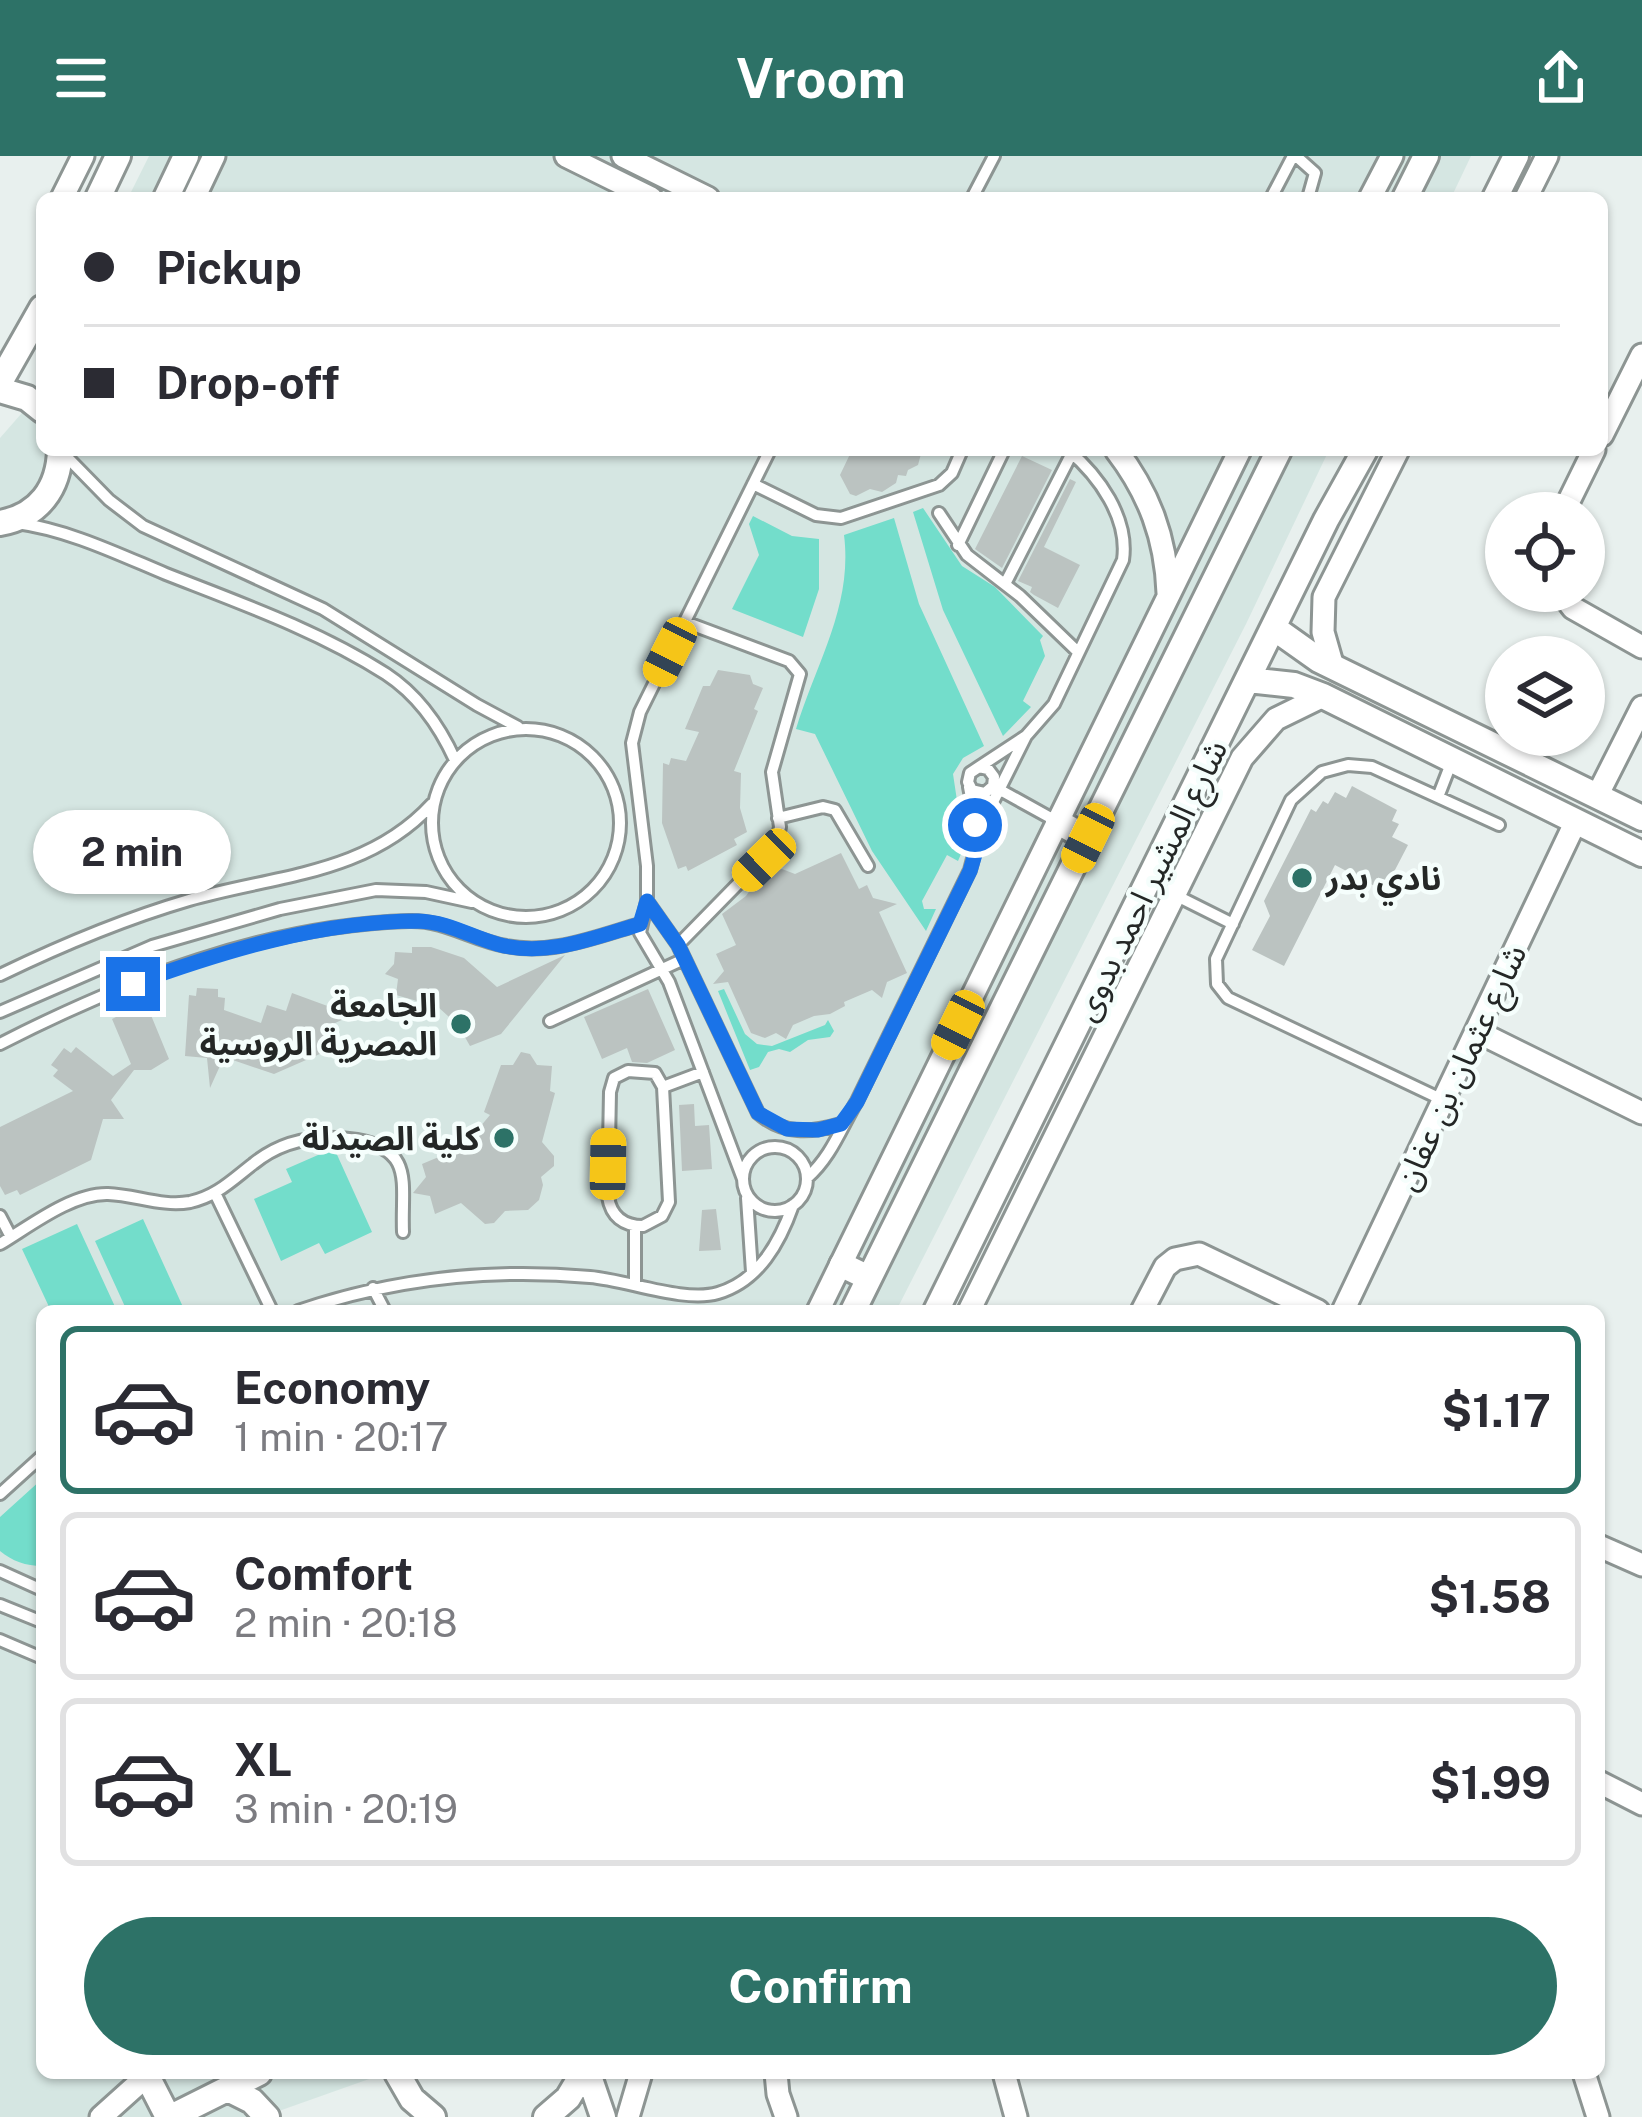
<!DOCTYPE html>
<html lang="en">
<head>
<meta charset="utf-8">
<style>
  :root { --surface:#fff; --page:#f2f2f3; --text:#2b2b33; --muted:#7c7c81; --line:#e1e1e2; --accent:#2d7267 }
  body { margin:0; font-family:"Public Sans","Noto Sans Arabic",sans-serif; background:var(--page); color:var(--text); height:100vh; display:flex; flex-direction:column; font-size:45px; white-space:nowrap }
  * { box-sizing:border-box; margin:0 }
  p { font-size:39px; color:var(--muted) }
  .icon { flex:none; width:66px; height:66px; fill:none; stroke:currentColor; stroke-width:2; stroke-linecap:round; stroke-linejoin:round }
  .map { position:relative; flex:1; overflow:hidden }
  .sheet { position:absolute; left:36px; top:1149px; width:1569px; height:774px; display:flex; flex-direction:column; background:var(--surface); border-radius:18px; box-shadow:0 3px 9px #0004 }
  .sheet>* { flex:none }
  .top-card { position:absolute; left:36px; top:36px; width:1572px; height:264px; border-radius:18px; box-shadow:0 3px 9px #0004; display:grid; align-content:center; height:264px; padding:0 48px; background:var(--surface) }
  .fabs { position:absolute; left:1485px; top:336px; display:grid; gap:24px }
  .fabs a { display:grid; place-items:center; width:120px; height:120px; border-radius:50%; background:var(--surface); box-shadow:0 3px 9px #0004; font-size:60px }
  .end { position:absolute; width:54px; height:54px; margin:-27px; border:15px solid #1a73e8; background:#fff; box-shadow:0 0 0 6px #fff }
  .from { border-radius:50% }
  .bubble { position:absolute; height:84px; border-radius:42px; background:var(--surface); box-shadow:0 3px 9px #0004; font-size:39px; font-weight:700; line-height:84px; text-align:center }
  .car { position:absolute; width:36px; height:72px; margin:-36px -18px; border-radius:15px; box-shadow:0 0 9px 3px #0007; background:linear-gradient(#f5c518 24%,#345 0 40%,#f5c518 0 76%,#345 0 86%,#f5c518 0) }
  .top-card b { display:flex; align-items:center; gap:42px; height:114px; font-size:45px }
  .top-card b+b { border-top:3px solid var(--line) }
  .top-card i { width:30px; height:30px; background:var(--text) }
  ul { padding:21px 0 0; list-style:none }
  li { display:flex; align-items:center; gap:36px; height:168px; margin:0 24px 18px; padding:0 24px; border:6px solid var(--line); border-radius:18px }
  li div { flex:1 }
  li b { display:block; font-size:45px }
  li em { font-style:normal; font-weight:700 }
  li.selected { border-color:var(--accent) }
  li>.icon { width:108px; height:108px; stroke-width:1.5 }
  .cta { display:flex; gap:24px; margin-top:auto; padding:24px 48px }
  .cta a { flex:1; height:138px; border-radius:72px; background:var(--accent); color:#fff; font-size:48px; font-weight:700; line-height:138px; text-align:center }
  header { display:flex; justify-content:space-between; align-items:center; height:156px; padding:0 48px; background:var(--accent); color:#fff; font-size:54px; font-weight:700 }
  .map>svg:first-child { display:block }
  .built { fill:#d5e6e2 }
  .green { fill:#73ddcb }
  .building { fill:#bbc3c1 }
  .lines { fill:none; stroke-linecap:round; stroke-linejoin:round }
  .service-casing { stroke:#8d9593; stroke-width:16 }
  .minor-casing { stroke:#8d9593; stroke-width:27 }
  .tertiary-casing { stroke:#8d9593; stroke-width:30 }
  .service { stroke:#fff; stroke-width:10 }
  .minor { stroke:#fff; stroke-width:21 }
  .tertiary { stroke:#fff; stroke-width:24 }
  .route { stroke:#1a73e8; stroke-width:15 }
  .poi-dot { fill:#2d7267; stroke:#f5fefc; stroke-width:4.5 }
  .labels { text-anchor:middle; stroke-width:9; stroke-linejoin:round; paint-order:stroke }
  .poi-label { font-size:33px; font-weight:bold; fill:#242726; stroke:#f5fefc; text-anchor:end }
  .street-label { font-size:33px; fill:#242726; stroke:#f5fefc }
</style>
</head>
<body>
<header><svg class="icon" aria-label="menu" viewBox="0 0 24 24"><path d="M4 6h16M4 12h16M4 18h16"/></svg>Vroom<svg class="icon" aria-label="share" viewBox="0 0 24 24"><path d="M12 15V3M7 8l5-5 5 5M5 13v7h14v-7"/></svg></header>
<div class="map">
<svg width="1642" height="1961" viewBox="0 0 1642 1961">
  <rect width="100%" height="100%" fill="#e8f0ee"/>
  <!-- built -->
  <path class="built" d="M149,0H1471L1451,42H128Z
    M42,218V294H1329L1246,468L896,1155H42V1917H386L262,1961H0V282L28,250Z"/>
  <!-- green -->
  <path class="green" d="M923,352L962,410L995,431L1043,480L1040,484L1045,500L1023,545L1031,551L1003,580L943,454L913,356Z
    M753,360L792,380L819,383V433L803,481L732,453L759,399L749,368Z
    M894,362L919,448L984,590L963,602L953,618L964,691L958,705L947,699L922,745L924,753H936L926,775L872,695L815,578L796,573C816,507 853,450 844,379Z
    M724,833L745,878L757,888L772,890L825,869L828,864L834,875L830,881L808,884L790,896L779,893L768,896L759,911L750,914L718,835Z
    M334,992L372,1076L325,1098L319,1087L281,1105L254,1043L292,1026L286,1013Z
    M143,1063L183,1151L175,1155H127L95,1085Z
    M77,1068L117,1155H51L22,1093Z
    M42,1323V1410C26,1410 12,1405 0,1395V1361Z"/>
  <!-- building -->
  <path class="building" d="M852,294H863L866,299L877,294H922L918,309L908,314L906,320L898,319L896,327L882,336L870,333L856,340L850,338L840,319Z
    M1022,300L1052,314L1002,412L975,393Z
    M1070,323L1076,326L1044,391L1080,409L1058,452L1034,439L1030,436L1032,431L1018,425Z
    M718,514L750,519L753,528L763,532L754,553L758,555L734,615L741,617L740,652L747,676L734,683L737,689L688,715L686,710L678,713L662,667L663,607L669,609L671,602L686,605L699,576L685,573L703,530H710Z
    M1352,630L1397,654L1392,665L1399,668L1392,681L1408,689L1384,735L1335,709L1284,810L1252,794L1270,760L1264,745L1311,653L1316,656L1323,645L1328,648L1335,636L1346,642Z
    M841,697L859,733L867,729L873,742L897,748L879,756L907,817L887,826L882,842L872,834L844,846L845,850L830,858L814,860L793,869L786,883L776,877L765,882L751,877L728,826L713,828L724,815L716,798L736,789L722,758L746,740L762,717L782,713L795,718Z
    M412,791H431L464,802L497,831L565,799L501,878L470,890L458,869L438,851L396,839L398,823L385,818L394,808L395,796L412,797Z
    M197,832L218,833V841L225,842L224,854L261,867L267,849L286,855L292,837L352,859L331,869L339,885L327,891L329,894L274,918L224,901L210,932L207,902L185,900L189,839L196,840Z
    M648,833L675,894L647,907L632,906L627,892L602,903L584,861Z
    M134,844L137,851L146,847L169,903L151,914H134L111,944L124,963H103L91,1004L20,1039L17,1034L5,1039L0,1030V971L73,935L53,920L58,914L51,909L64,892L71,897L76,891L113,920L131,908L112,863L118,860L115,852Z
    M521,896L530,898L537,909L552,910L550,935L555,937L542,986L554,1000V1010L541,1021L543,1029L539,1044L528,1054L505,1055L494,1067L485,1068L461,1047L435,1058L430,1040L413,1037L426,1021L422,1008L453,995L474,978L490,959L484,956L501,909H513Z
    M694,948L695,970L709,969L712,1013L682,1015L679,949Z
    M716,1053L721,1094L699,1095L702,1054Z"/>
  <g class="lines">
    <defs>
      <path id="service" d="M1296,0L1315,17L1308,42
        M972,42L994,0
        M1271,42L1293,0
        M64,298L109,344L143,370L323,453L477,549L518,571
        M753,328L816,359L841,362L939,329L952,317L962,294
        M939,357L967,399L1020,440L1078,496
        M17,367C69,374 118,398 166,418C240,447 319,475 386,518C418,539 440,571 455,604
        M958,389L1004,294
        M1005,428L1072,297
        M432 667a94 94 0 1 1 188 0a94 94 0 1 1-188 0Z
        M979,611L1026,580L1054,548L1123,404C1129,362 1099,320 1068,294
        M993,630L985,637L972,634L968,626L970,617L979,611L988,613L994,621L993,630L1058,666
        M969,631L978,678
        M1438,641L1452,605
        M778,662L823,651L835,654L868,710
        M1175,739L1233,768
        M647,745L678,789L758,957C783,979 811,977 841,968
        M678,789L776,689L780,671L772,616L800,518L789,505L685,466
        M0,819C60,790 124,763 189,744C275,719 367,719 432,648
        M0,856L152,790L280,753L376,734L426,736L472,746
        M550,865L684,803
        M0,888C125,824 267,769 409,765C446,764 471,784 506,790C552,799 596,781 640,768
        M628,915L655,917L663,931L669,1046L662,1060L643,1070C623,1070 611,1060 608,1041L610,936L614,922Z
        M663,931L703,916
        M1445,945L1228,842L1217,828L1216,803L1291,644L1322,616L1348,609L1372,611L1499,669
        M743 1023a32 32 0 1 1 64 0a32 32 0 1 1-64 0Z
        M807,1022C831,1001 841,972 857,945L970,714L982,668L1026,580
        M743,1023L669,826L640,777L647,745V710L632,587L640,556L770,294
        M215,1037L272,1155
        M747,1042L752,1116
        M0,1060L11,1081
        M635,1070V1127
        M0,1088C30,1070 72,1037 108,1038C136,1039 162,1051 190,1046C217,1040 232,1024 253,1008C283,983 320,978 357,984C415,994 401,1027 403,1076
        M373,1132L385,1155
        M298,1155C392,1123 490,1112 590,1121C627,1124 684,1147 718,1137C759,1125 780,1086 793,1049
        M0,1338L42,1300
        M0,1415L42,1434
        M0,1449L42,1466
        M0,1484L42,1502"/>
      <path id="minor" d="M566,0L651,42
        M623,0L708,42
        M62,42L83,0
        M194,42L214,0
        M1370,42L1392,0
        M1526,42L1547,0
        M1602,279L1642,199
        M1116,294C1149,337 1166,382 1168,437
        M1563,357L1594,294
        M1560,435L1573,452L1642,491
        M1333,511L1323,476L1324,441L1398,294
        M1597,640L1642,551
        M1478,876L1642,957
        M818,1155L1240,294
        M969,1155L1242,602L1276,563L1323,540
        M1142,1155L1165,1111L1175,1103L1199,1098L1318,1155
        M1343,1155L1576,665
        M1599,1390L1642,1409
        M1599,1626L1642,1648
        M776,1917L778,1938L786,1961
        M1004,1917L1016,1961
        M1584,1917L1598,1961
        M101,1961L150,1917
        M628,1961L641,1917"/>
      <path id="tertiary" d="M98,42L118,0
        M166,42L186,0
        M1405,42L1426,0
        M1495,42L1516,0
        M0,226L42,152
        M0,234L27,242L42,254
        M0,367C39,360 59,332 60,294
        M1274,472L1319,504L1642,662
        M1248,524L1294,529L1323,540L1642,698
        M1058,666L1087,682
        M842,1109L869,1122
        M853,1155L1279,294
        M936,1155L1326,364L1365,294
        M397,1917L412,1943L433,1961
        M588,1917L603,1961
        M147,1920L168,1961
        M228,1933L252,1945L267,1961
        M171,1961L259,1917
        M546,1961L568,1942L583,1917"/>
    </defs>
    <!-- service casing -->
    <use href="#service" class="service-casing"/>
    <!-- minor casing -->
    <use href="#minor" class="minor-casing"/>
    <!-- tertiary casing -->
    <use href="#tertiary" class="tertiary-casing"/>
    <!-- service -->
    <use href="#service" class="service"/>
    <!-- minor -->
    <use href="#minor" class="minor"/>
    <!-- tertiary -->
    <use href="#tertiary" class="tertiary"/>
  </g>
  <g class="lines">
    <!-- route -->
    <path class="route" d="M133,828C224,795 321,765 418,765C448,766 469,780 497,788C546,802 593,782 640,768L647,745L678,789L758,957L787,973L818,974L841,968L857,946L970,715L978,688L975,669"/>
  </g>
  <!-- markers -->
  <g class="poi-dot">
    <circle cx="1302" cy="722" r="12"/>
    <circle cx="461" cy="868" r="12"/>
    <circle cx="504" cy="982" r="12"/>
  </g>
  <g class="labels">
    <!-- poi labels -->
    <g class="poi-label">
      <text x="1326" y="734" text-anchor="start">نادي بدر</text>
      <text x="437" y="861">الجامعة<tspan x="437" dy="38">المصرية الروسية</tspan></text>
      <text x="480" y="994">كلية الصيدلة</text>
    </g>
    <!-- street labels -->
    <g class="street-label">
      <text transform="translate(1150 724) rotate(-64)" y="12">شارع المشير احمد بدوى</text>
      <text transform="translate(1460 911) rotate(-65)" y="12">شارع عثمان بن عفان</text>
    </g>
  </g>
</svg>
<div class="fabs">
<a><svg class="icon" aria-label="locate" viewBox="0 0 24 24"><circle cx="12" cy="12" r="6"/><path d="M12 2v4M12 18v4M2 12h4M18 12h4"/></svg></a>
<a><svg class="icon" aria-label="layers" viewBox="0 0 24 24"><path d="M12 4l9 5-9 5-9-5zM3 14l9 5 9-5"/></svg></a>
</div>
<i class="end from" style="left:975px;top:669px"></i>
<i class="end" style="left:133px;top:828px"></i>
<div class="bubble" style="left:33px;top:654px;width:198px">2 min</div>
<i class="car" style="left:670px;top:496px;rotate:207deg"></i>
<i class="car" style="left:1088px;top:682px;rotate:206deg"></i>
<i class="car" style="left:764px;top:704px;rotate:226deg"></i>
<i class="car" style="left:958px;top:869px;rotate:206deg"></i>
<i class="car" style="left:608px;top:1008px;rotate:1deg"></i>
<div class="top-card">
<b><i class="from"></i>Pickup</b>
<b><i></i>Drop-off</b>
</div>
<section class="sheet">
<ul>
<li class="selected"><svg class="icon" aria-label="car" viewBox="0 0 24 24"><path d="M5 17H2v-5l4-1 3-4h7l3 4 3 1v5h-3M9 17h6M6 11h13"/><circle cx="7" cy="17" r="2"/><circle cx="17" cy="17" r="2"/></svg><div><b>Economy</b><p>1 min · 20:17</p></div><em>$1.17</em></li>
<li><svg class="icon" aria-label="car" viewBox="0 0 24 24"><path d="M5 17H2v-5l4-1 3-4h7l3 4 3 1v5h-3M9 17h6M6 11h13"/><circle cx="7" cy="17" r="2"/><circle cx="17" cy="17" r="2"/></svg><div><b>Comfort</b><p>2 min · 20:18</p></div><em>$1.58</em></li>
<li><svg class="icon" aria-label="car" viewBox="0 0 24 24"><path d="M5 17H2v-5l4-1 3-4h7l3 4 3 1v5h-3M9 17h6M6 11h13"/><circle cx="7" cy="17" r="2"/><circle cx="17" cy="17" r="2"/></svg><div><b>XL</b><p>3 min · 20:19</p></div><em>$1.99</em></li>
</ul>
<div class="cta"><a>Confirm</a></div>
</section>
</div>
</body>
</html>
